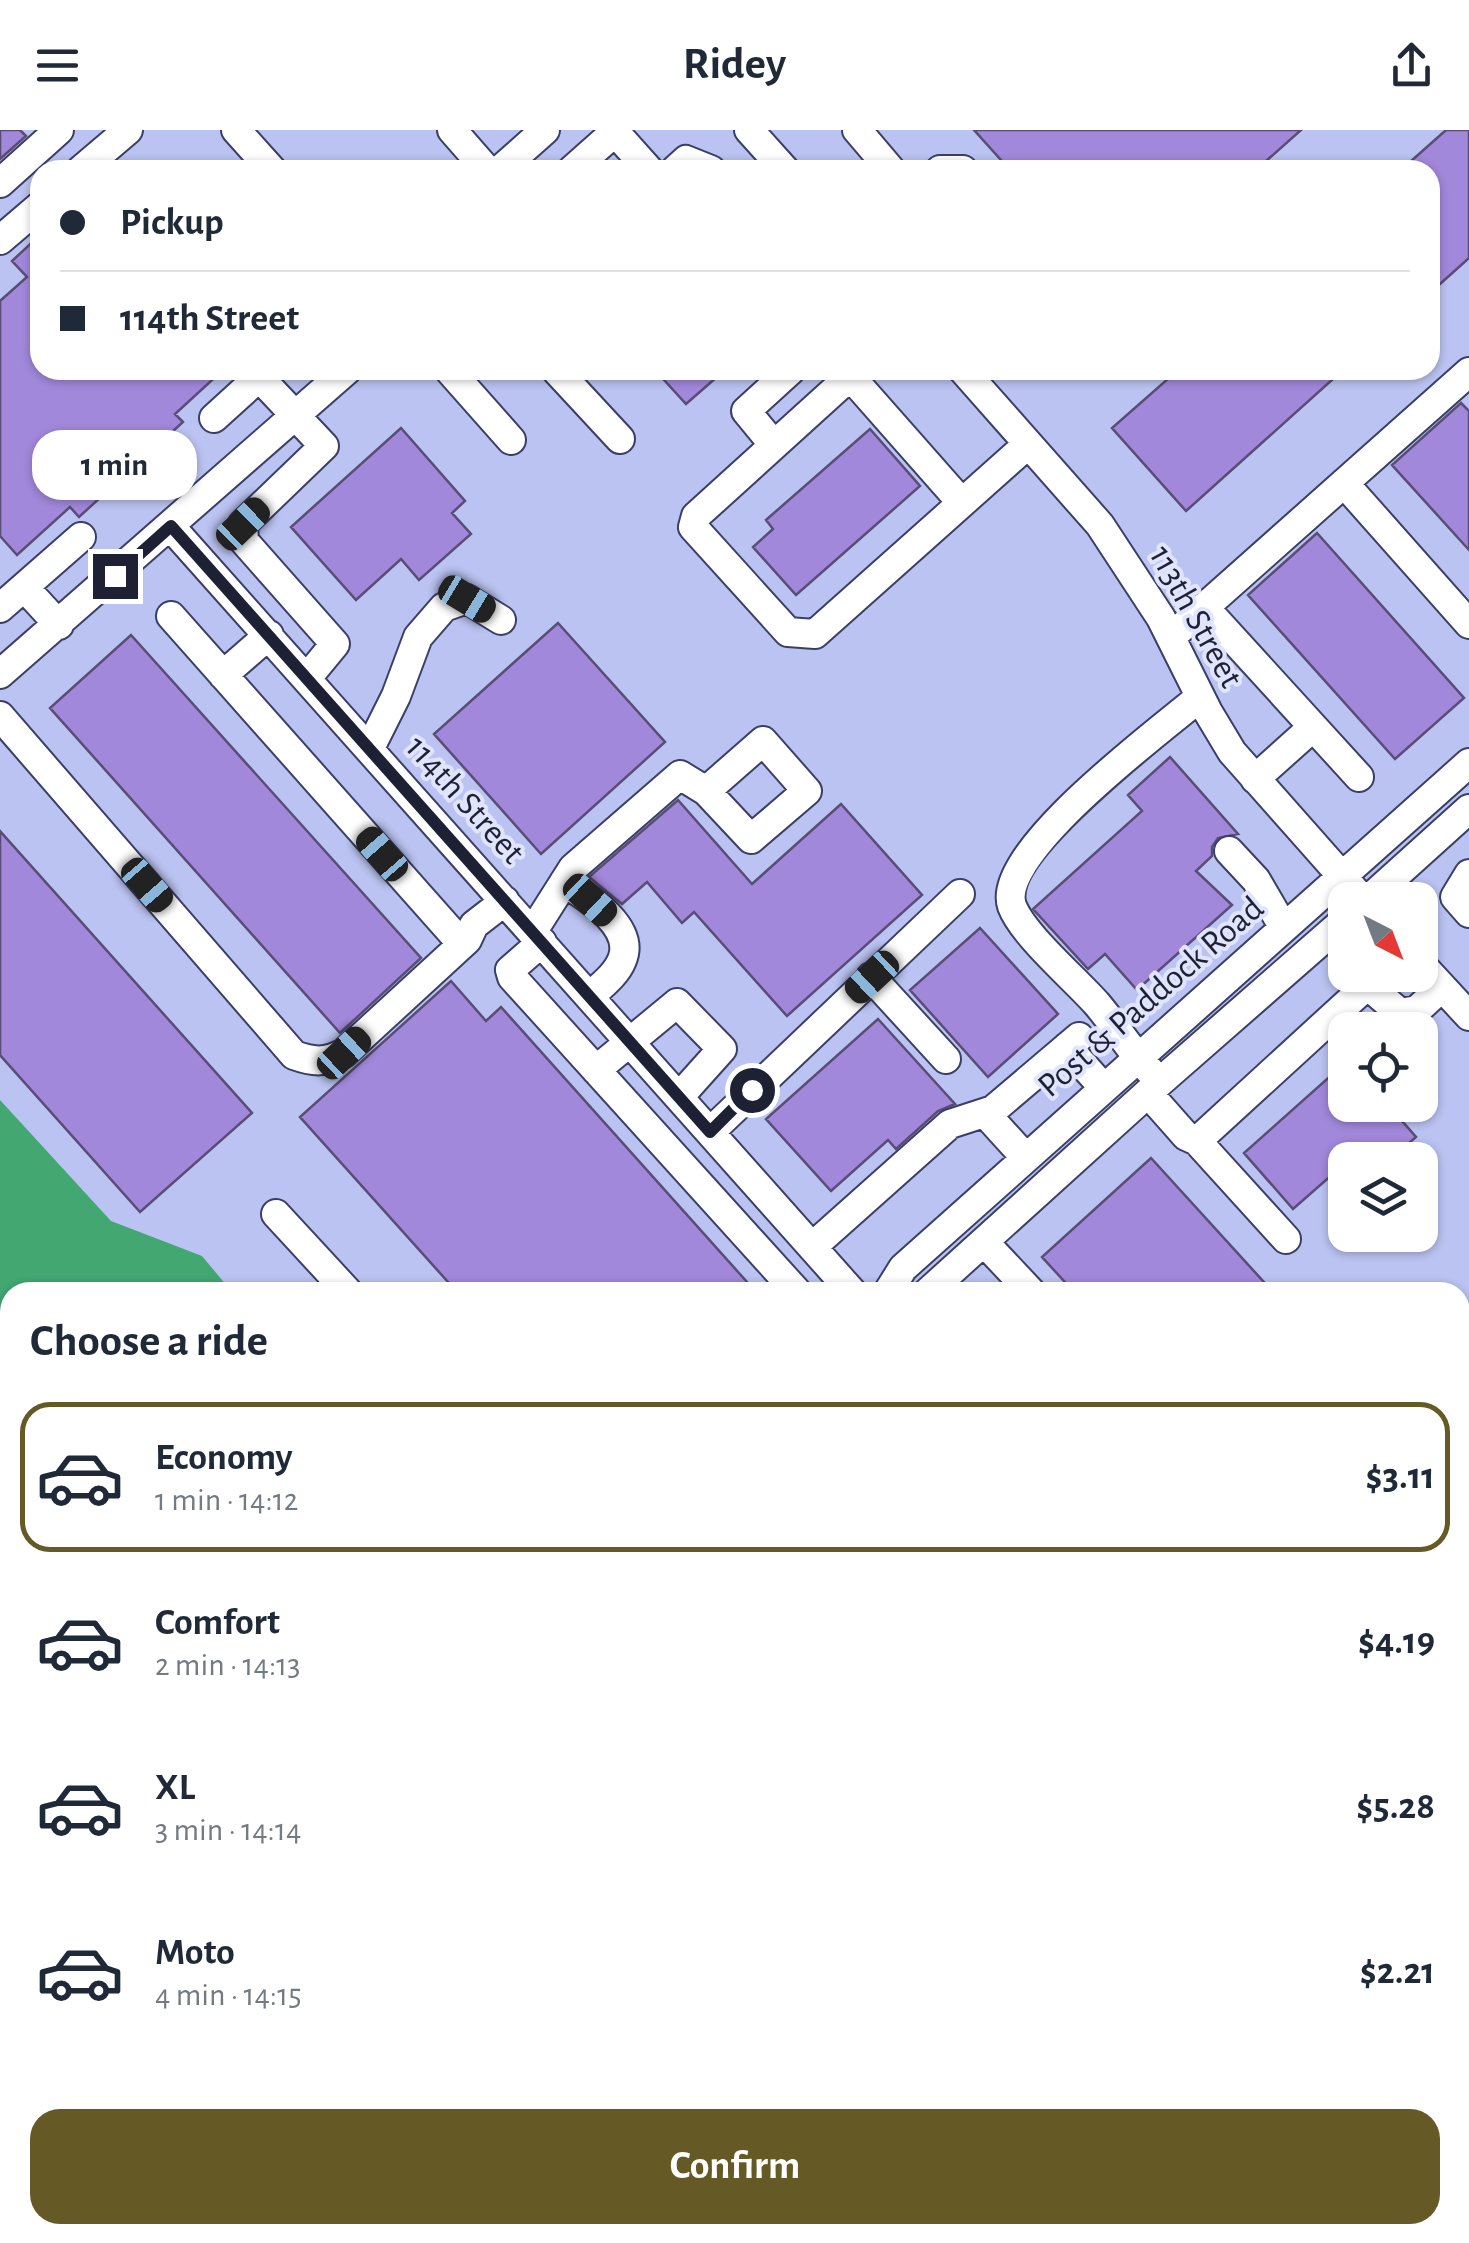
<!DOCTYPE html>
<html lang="en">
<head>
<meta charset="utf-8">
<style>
  :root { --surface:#fff; --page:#f2f2f3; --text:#1f2937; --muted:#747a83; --line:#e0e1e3; --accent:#655926 }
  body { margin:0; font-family:"Alegreya Sans",sans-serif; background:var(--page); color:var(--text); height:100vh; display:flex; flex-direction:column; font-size:38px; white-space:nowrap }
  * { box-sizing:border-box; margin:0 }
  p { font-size:32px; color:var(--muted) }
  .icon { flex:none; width:55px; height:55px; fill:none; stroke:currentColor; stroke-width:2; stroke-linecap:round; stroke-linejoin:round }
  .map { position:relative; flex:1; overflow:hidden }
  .details { position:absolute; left:0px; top:1152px; width:1470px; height:962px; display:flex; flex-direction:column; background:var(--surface); border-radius:30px 30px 0 0; box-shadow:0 2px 8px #0004 }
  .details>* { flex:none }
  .top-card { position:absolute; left:30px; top:30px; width:1410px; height:220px; border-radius:30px; box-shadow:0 2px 8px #0004; display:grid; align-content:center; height:220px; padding:0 30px; background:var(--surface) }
  .needle { width:65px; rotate:138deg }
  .tools { position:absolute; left:1328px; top:752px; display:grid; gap:20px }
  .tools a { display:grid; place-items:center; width:110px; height:110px; border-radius:20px; background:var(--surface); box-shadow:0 2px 8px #0004; font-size:50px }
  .end { position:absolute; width:45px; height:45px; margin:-22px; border:12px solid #1e2133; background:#fff; box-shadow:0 0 0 5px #fff }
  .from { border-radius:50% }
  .bubble { position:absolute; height:70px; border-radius:30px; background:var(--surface); box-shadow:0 2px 8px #0004; font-size:32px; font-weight:600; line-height:70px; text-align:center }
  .car { position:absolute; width:30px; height:60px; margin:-30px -15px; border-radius:12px; box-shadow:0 0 8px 2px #0007; background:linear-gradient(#222 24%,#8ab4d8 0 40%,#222 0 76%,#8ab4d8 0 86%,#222 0) }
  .top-card b { display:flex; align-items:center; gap:35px; height:95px; font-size:38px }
  .top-card b+b { border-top:2px solid var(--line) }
  .top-card i { width:25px; height:25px; background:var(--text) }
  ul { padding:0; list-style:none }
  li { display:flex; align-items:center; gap:30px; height:150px; margin:0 20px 15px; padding:0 10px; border:5px solid transparent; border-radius:30px }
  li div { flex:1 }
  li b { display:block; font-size:38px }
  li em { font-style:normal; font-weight:600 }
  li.current { border-color:var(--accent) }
  li>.icon { width:90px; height:90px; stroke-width:1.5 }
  h2 { padding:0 30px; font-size:45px; line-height:120px }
  .button { display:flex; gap:20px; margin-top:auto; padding:20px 30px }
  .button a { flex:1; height:115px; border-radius:30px; background:var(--accent); color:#fff; font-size:40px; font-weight:600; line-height:115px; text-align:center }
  header { display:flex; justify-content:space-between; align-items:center; height:130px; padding:0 30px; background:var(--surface); font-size:45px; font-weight:600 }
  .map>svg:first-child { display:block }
  .green { fill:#62a87f }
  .forest { fill:#43a772 }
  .water { fill:#8691e4 }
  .building { fill:#a188db; stroke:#594d75; stroke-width:2.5 }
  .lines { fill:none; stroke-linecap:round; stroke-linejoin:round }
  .minor-casing { stroke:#3a3f66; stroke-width:32 }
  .minor { stroke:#fff; stroke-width:28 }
  .route { stroke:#1e2133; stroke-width:12 }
  .labels { text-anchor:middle; stroke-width:8; stroke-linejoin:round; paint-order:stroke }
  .street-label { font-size:35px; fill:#1e2133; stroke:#e0e5fd }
</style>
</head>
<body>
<header><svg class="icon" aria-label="menu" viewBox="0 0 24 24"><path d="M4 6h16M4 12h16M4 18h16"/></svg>Ridey<svg class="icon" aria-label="share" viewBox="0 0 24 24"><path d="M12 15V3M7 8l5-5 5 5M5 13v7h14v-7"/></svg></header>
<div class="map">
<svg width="1469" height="2113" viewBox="0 0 1469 2113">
  <rect width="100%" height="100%" fill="#bac3f1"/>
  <!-- green -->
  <path class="green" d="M467,2105H1238L1249,2113H472Z"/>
  <!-- forest -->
  <path class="forest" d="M0,970L111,1091L202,1126L232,1162H10V1459L0,1457Z
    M10,1715V2105H378L380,2113H0V1718Z"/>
  <!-- water -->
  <path class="water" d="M0,1270L10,1274V1372L0,1373Z
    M10,1696V1824L0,1829V1697Z"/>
  <!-- building -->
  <path class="building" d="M0,0H20L26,6L0,29Z
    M974,0H1301L1256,40H1010Z
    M1446,0H1469V128L1430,163V40H1401Z
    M40,105V240H223L175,284L183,292L79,387L70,377L17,425L0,406V171L27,147L12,131Z
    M655,240H725L686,274Z
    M1178,240H1343L1186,381L1112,298Z
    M1461,273L1469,281V420L1392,335Z
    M401,298L465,371L452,383L471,404L419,450L401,429L356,470L291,397Z
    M870,299L920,356L796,465L753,417L773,399L766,390Z
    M1317,403L1464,568L1395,629L1248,465Z
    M558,493L665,612L541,724L434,604Z
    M131,505L421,828L340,903L50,578Z
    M1170,627L1238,704L1218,708L1212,717V726L1196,741L1232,775L1137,860L1105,824L1088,839L1033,779L1142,681L1128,665Z
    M678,670L752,754L841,674L922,765L787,886L694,782L682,793L647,752L622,774L589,747Z
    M0,701L252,983L140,1082L0,925Z
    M980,798L1058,884L988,947L910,860Z
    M451,851L486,891L501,877L756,1162H457L300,987Z
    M878,889L955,974L938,981L896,1019L888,1010L831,1061L766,989Z
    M1345,933V975H1388L1416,1007L1390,1030H1345V1055L1334,1043L1293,1079L1244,1023Z
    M1151,1028L1273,1162H1074L1042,1127Z"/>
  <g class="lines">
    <defs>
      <path id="minor" d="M236,0L272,40
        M452,0L487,40
        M749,0L785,40
        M857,0L891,40
        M615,2L649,40
        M81,40L128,0
        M500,40L545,0
        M572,40L617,0
        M675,40L686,30L711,40
        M940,40H963
        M0,53L59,0
        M0,110L40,76
        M267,240L259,247L324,316L243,394L244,411L335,514L307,548
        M449,240L511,310
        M556,240L620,309
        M857,240L696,386L693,397L788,502L815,504L1027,315
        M963,240L1100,395L1161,488L1208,582L1232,622L1363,770
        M850,246L962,373
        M214,288L259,247
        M774,315L746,281L791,240
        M1344,353L1469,494
        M171,397L852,1162
        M24,457L59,495
        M1204,477L1359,647
        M0,478L81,407
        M171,486L462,814
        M1171,507L1469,242
        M0,544L347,240
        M223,545L269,505
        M0,586L294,925C313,932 326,933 344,923L467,810L474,795L505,771
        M370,618L396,566L418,507L444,477L467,469L501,490
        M1255,649L1313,597
        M1229,721L1256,750L1284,798
        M1469,744L1455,767L1469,783
        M564,752C587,767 636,797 622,830C616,845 601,856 590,866
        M1368,770L1469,679
        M533,801L573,738L680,645L706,661L751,709L807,661L763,611L706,661
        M542,812L510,840L512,847L797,1162
        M1420,833L1469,886
        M871,847L946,929
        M1067,917L1103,957
        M596,940L677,873L722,919L679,967
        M1149,940C1130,920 1115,895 1097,874C1075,849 1023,805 1012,776C994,723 1161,600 1200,567
        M1148,963L1186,1006L1197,1011L1363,859H1372L1400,883L1417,880L1442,857
        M985,983L1025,1027
        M710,1002L960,764
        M1197,1011L1286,1109
        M276,1084L348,1162
        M984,1112L1031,1162
        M812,1117L950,994L993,980L1079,907
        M888,1162L903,1138L1469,633
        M928,1162L1160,952L1345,790
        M1460,1199L1469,1191
        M1460,1692L1469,1698
        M1460,1765L1469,1770
        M1460,1841L1469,1846
        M1460,2024L1469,2008
        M1309,2105L1321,2113
        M1399,2113L1404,2105"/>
    </defs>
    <!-- minor casing -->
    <use href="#minor" class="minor-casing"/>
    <!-- minor -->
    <use href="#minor" class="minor"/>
  </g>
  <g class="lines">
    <!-- route -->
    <path class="route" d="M115,446L171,396L710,1002L752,960"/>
  </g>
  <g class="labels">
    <!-- street labels -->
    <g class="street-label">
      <text transform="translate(1197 486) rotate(61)" y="12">113th Street</text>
      <text transform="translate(466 669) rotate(48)" y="12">114th Street</text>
      <text transform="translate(1150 866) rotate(-41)" y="12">Post &amp; Paddock Road</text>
    </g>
  </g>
</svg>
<div class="tools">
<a><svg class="needle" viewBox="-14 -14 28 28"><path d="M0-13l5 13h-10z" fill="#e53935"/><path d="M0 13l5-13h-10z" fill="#747a83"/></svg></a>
<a><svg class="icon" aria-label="locate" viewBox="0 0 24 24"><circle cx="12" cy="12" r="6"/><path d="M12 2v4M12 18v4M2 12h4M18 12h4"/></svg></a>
<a><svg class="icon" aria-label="layers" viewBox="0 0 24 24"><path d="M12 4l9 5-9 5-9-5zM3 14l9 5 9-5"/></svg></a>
</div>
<i class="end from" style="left:752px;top:960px"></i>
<i class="end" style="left:115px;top:446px"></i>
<div class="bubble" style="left:32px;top:300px;width:165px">1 min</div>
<i class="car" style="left:243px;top:394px;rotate:46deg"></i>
<i class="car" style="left:467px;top:469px;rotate:121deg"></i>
<i class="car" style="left:382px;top:724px;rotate:319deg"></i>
<i class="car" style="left:147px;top:755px;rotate:139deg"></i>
<i class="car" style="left:590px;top:770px;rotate:133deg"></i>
<i class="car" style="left:872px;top:847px;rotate:227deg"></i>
<i class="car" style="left:344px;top:923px;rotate:47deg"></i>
<div class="top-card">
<b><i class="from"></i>Pickup</b>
<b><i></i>114th Street</b>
</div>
<section class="details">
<h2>Choose a ride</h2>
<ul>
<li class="current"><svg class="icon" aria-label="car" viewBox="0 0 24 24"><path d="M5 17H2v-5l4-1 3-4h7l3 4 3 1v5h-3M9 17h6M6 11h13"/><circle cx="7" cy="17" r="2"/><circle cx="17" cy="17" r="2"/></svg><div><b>Economy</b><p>1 min · 14:12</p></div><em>$3.11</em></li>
<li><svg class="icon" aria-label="car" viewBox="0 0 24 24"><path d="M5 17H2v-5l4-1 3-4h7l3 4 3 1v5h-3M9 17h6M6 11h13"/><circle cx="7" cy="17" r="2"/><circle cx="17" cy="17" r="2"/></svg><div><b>Comfort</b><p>2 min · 14:13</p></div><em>$4.19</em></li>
<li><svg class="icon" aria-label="car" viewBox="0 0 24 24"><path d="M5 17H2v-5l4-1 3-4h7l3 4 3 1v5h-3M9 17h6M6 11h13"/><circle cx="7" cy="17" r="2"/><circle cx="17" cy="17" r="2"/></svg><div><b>XL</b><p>3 min · 14:14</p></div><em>$5.28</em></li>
<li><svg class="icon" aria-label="car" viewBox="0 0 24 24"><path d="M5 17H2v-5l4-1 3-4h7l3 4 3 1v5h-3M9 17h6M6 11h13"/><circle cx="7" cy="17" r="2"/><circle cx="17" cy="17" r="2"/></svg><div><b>Moto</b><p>4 min · 14:15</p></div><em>$2.21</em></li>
</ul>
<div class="button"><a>Confirm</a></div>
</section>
</div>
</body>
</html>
